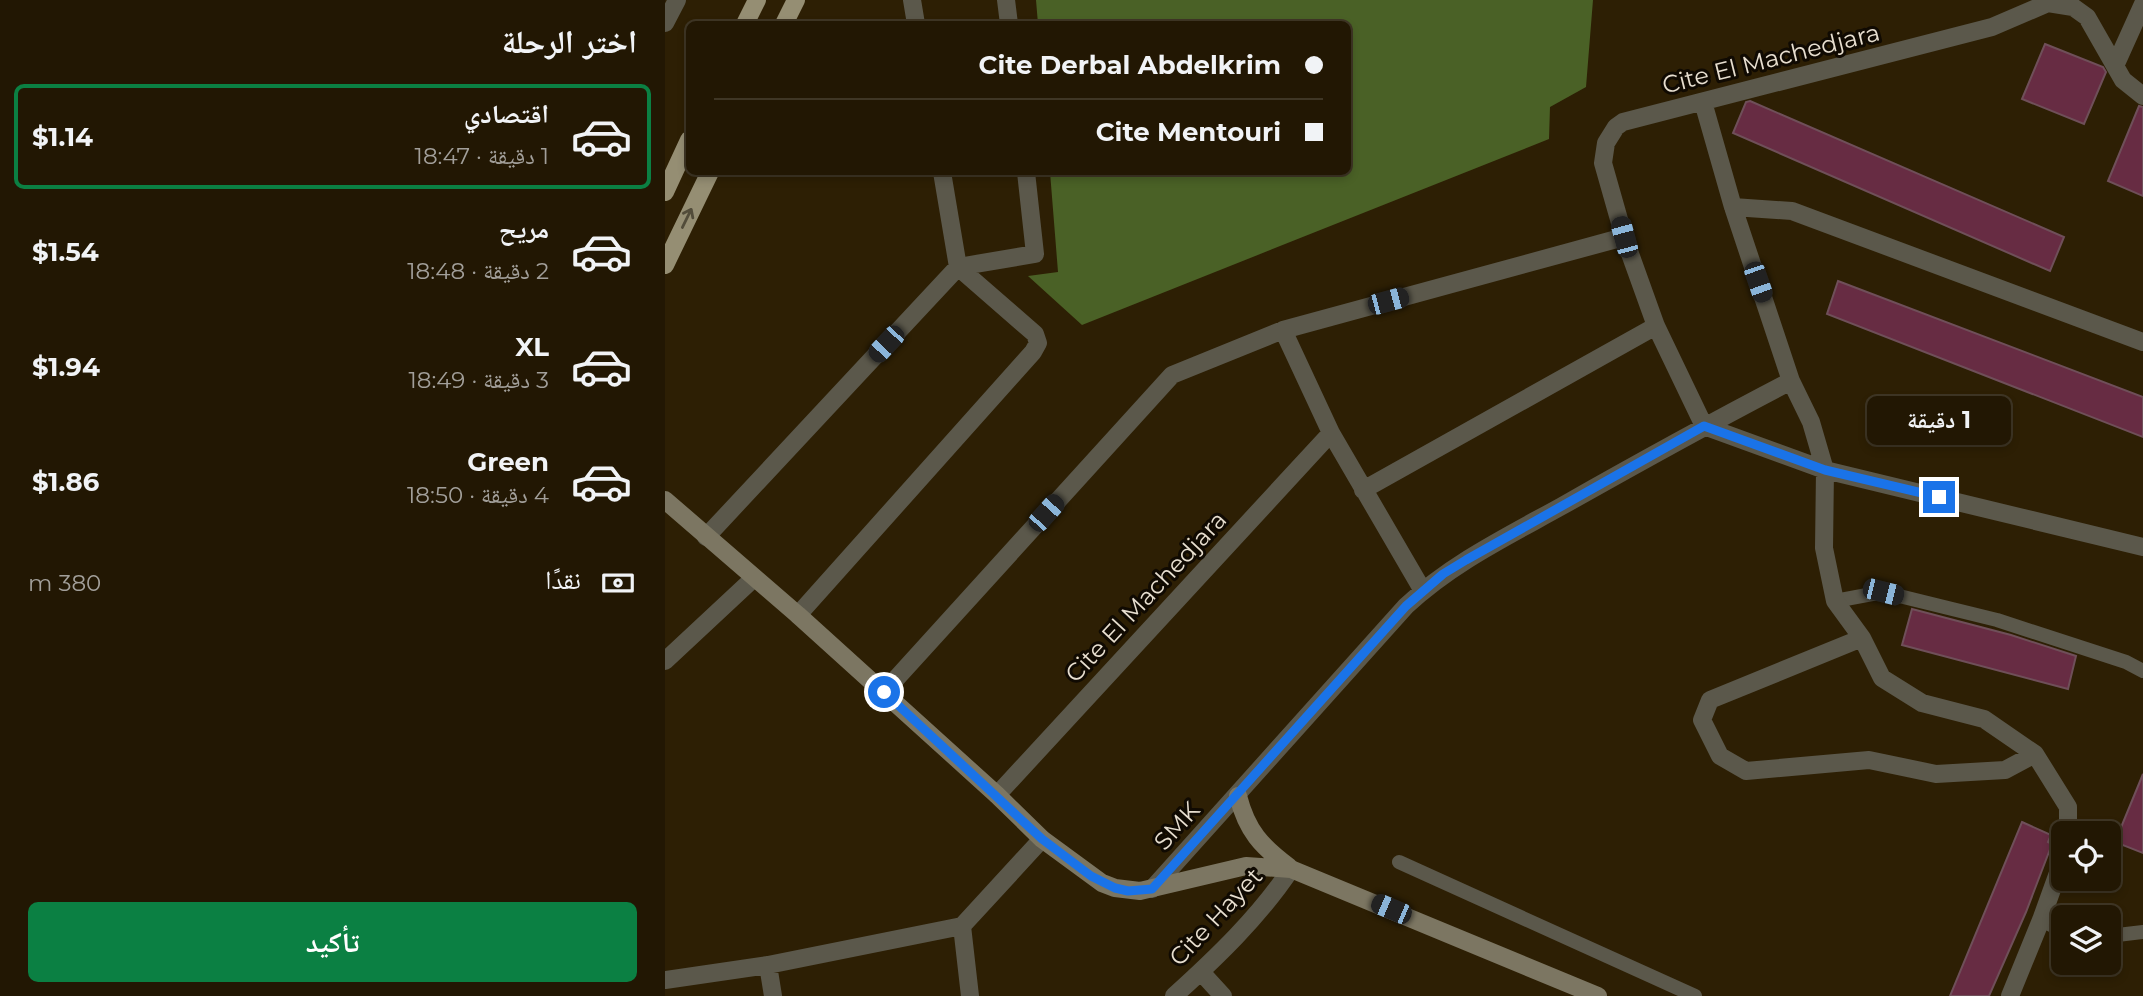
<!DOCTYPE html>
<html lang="ar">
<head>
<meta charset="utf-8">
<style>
  :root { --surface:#221703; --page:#2a200d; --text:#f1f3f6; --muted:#a29f9a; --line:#3f3625; --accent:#0b8043 }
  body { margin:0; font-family:Montserrat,"Noto Naskh Arabic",sans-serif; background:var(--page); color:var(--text); direction:rtl; height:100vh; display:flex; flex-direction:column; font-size:26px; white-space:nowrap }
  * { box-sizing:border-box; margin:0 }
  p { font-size:23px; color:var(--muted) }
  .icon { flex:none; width:38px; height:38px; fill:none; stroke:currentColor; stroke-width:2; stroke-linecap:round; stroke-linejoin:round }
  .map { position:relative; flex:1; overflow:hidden; direction:ltr }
  .side { display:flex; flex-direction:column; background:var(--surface); width:665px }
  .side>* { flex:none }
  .top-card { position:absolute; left:21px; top:21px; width:665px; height:154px; border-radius:10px; box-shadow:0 4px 10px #0003,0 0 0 2px var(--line); direction:rtl; display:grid; align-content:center; height:154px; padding:0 28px; background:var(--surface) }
  .tools { position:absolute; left:1386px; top:821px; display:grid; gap:14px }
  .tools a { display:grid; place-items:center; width:70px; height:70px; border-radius:10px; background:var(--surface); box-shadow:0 4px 10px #0003,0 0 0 2px var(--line); font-size:35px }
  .end { position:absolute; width:32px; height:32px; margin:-16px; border:9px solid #1a73e8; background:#fff; box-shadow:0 0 0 4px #fff }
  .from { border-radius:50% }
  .bubble { position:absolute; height:49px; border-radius:10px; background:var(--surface); box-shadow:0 4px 10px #0003,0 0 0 2px var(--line); font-size:23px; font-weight:700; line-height:49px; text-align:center; direction:rtl }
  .car { position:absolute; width:21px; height:42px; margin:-21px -10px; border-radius:9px; box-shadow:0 0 5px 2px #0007; background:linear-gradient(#222 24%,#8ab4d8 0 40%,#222 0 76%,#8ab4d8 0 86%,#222 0) }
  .top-card b { display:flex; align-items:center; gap:24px; height:66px; font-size:26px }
  .top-card b+b { border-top:2px solid var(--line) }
  .top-card i { width:18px; height:18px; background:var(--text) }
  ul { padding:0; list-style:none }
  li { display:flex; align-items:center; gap:21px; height:105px; margin:0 14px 10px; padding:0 14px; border:4px solid transparent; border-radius:10px }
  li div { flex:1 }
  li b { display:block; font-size:26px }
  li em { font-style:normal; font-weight:700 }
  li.on { border-color:var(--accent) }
  li>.icon { width:63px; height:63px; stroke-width:1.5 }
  h2 { padding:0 28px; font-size:32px; line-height:84px }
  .pay { display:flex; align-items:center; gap:18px; height:77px; padding:0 28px; font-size:26px }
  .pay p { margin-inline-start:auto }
  .action { display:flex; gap:14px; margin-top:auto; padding:14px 28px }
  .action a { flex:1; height:80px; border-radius:10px; background:var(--accent); color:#fff; font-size:28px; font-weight:700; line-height:80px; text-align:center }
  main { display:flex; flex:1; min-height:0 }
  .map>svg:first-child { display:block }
  .forest { fill:#4a6126 }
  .building { fill:#672c43; stroke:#6f4f59; stroke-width:2 }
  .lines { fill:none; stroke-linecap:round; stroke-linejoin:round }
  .service { stroke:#5b584b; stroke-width:14 }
  .minor { stroke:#5b584b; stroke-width:18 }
  .secondary { stroke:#7c7662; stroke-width:18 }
  .primary { stroke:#958e73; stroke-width:18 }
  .oneway { stroke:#524c3a }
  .route { stroke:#1a73e8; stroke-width:9 }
  .labels { text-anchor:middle; stroke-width:6; stroke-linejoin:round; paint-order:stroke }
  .street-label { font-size:24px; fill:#e8dfd0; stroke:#100a02 }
</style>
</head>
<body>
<main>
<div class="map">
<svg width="1478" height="996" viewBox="0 0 1478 996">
  <rect width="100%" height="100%" fill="#2d1f04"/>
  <!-- forest -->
  <path class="forest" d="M371,0H928L921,87L885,107L884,139L417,325L363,276L393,272L385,172H682V24H373Z"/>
  <!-- building -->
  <path class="building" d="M1380,44L1438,67L1441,72L1419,124L1357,99Z
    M1085,101L1399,237L1385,271L1068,133L1081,102Z
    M1474,106L1478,107V196L1443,181Z
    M1173,281L1478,397V437L1162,314Z
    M1247,609L1346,635L1411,656L1403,689L1237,645Z
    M1478,774V853L1450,842Z
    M1357,822L1386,835L1383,842L1387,844L1361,912L1324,996H1285Z"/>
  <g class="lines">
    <!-- service -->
    <path class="service" d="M1170,601L1218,592L1332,620L1461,662L1478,671
      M734,862L1030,996
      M1376,920L1398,931
      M1444,936L1478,932"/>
    <!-- minor -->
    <path class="minor" d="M247,0L251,24
      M341,0L344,24
      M0,23L12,0
      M1450,66L1478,4
      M1478,96L1458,80L1422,17L1408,7L1383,3L1327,27L958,122L951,127L941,143L938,163L959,237L991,326L1039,426L1160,470L1478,547
      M1038,102L1068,207L1126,381L1146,422L1160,470L1159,548L1170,601L1197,638L1217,678L1257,703L1319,719L1370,754L1403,807V833
      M277,172L293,267L370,254L361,172
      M1068,207L1127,211L1478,342
      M618,330L666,433L758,591
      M698,490L991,326
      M41,537L293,267L370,334L373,343L368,352L133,615
      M1197,638L1045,700L1037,720L1055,756L1081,771L1204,760L1271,774L1340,770L1370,754
      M0,661L89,578
      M219,692L507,375L618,330L959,237
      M332,795L666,433
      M487,889L741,606C787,563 843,536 897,506C973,463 1049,421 1126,381
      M297,926L377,839
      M297,926L305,996
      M103,965L108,996
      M536,972L558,996
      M0,980L103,965L297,926
      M509,996C551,958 594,917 626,869
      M1345,996L1376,920L1398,859"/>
    <!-- secondary -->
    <path class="secondary" d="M0,500L133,615L332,795L377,839L437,883L450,888L475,891L581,866L626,869L933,996
      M573,796C582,831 596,846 624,867"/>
    <!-- primary -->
    <path class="primary" d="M80,24L92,0
      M119,24L131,0
      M0,192L24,140
      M0,265L45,172"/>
  </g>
  <!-- one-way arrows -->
  <defs><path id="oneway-shaft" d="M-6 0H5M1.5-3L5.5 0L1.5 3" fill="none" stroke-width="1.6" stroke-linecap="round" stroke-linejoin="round" transform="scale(1.75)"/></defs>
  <use class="oneway" href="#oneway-shaft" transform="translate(22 218) rotate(-64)"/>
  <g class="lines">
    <!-- route -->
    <path class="route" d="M219,692L377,839L426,876L450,888L463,891L487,889L741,606L778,574L801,560L1039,426L1160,470L1274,497"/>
  </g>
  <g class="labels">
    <!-- street labels -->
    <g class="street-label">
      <text transform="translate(1106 59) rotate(-14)" y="8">Cite El Machedjara</text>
      <text transform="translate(481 597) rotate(-47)" y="8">Cite El Machedjara</text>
      <text transform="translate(512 826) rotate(-48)" y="8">SMK</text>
      <text transform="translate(551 917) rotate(-47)" y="8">Cite Hayet</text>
    </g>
  </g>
</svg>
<div class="tools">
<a><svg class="icon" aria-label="locate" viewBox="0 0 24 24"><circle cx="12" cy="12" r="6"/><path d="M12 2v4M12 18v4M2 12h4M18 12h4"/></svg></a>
<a><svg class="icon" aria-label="layers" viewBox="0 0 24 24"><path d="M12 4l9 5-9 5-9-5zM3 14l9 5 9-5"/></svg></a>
</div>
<i class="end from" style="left:219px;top:692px"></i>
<i class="end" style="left:1274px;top:497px"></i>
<div class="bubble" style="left:1202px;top:396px;width:144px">1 دقيقة</div>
<i class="car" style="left:959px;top:237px;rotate:345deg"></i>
<i class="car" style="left:1093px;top:282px;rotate:161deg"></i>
<i class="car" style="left:723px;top:301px;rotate:75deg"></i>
<i class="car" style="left:221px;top:344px;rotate:223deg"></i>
<i class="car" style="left:381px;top:513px;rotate:42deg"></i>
<i class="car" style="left:1218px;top:592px;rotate:104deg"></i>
<i class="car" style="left:726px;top:909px;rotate:293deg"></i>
<div class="top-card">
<b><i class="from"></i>Cite Derbal Abdelkrim</b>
<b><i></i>Cite Mentouri</b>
</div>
</div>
<section class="side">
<h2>اختر الرحلة</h2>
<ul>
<li class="on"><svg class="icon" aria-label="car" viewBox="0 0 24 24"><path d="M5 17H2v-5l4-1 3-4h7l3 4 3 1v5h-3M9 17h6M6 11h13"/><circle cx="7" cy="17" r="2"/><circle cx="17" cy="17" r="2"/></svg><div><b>اقتصادي</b><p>1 دقيقة · 18:47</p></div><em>$1.14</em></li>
<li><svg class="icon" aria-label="car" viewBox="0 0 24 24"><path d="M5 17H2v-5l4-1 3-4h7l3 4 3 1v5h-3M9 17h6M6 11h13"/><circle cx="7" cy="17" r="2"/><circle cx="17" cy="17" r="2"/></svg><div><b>مريح</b><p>2 دقيقة · 18:48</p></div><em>$1.54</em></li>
<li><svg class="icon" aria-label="car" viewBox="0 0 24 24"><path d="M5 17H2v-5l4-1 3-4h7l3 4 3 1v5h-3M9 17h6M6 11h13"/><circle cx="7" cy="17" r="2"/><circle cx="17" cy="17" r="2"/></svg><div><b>XL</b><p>3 دقيقة · 18:49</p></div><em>$1.94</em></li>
<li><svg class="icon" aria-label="car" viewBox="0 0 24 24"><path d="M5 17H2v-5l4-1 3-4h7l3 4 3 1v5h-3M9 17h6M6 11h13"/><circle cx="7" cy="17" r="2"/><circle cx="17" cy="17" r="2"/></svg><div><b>Green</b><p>4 دقيقة · 18:50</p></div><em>$1.86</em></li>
</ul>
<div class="pay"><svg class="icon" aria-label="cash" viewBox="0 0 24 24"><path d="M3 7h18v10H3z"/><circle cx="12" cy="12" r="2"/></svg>نقدًا<p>380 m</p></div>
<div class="action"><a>تأكيد</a></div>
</section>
</main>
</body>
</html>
